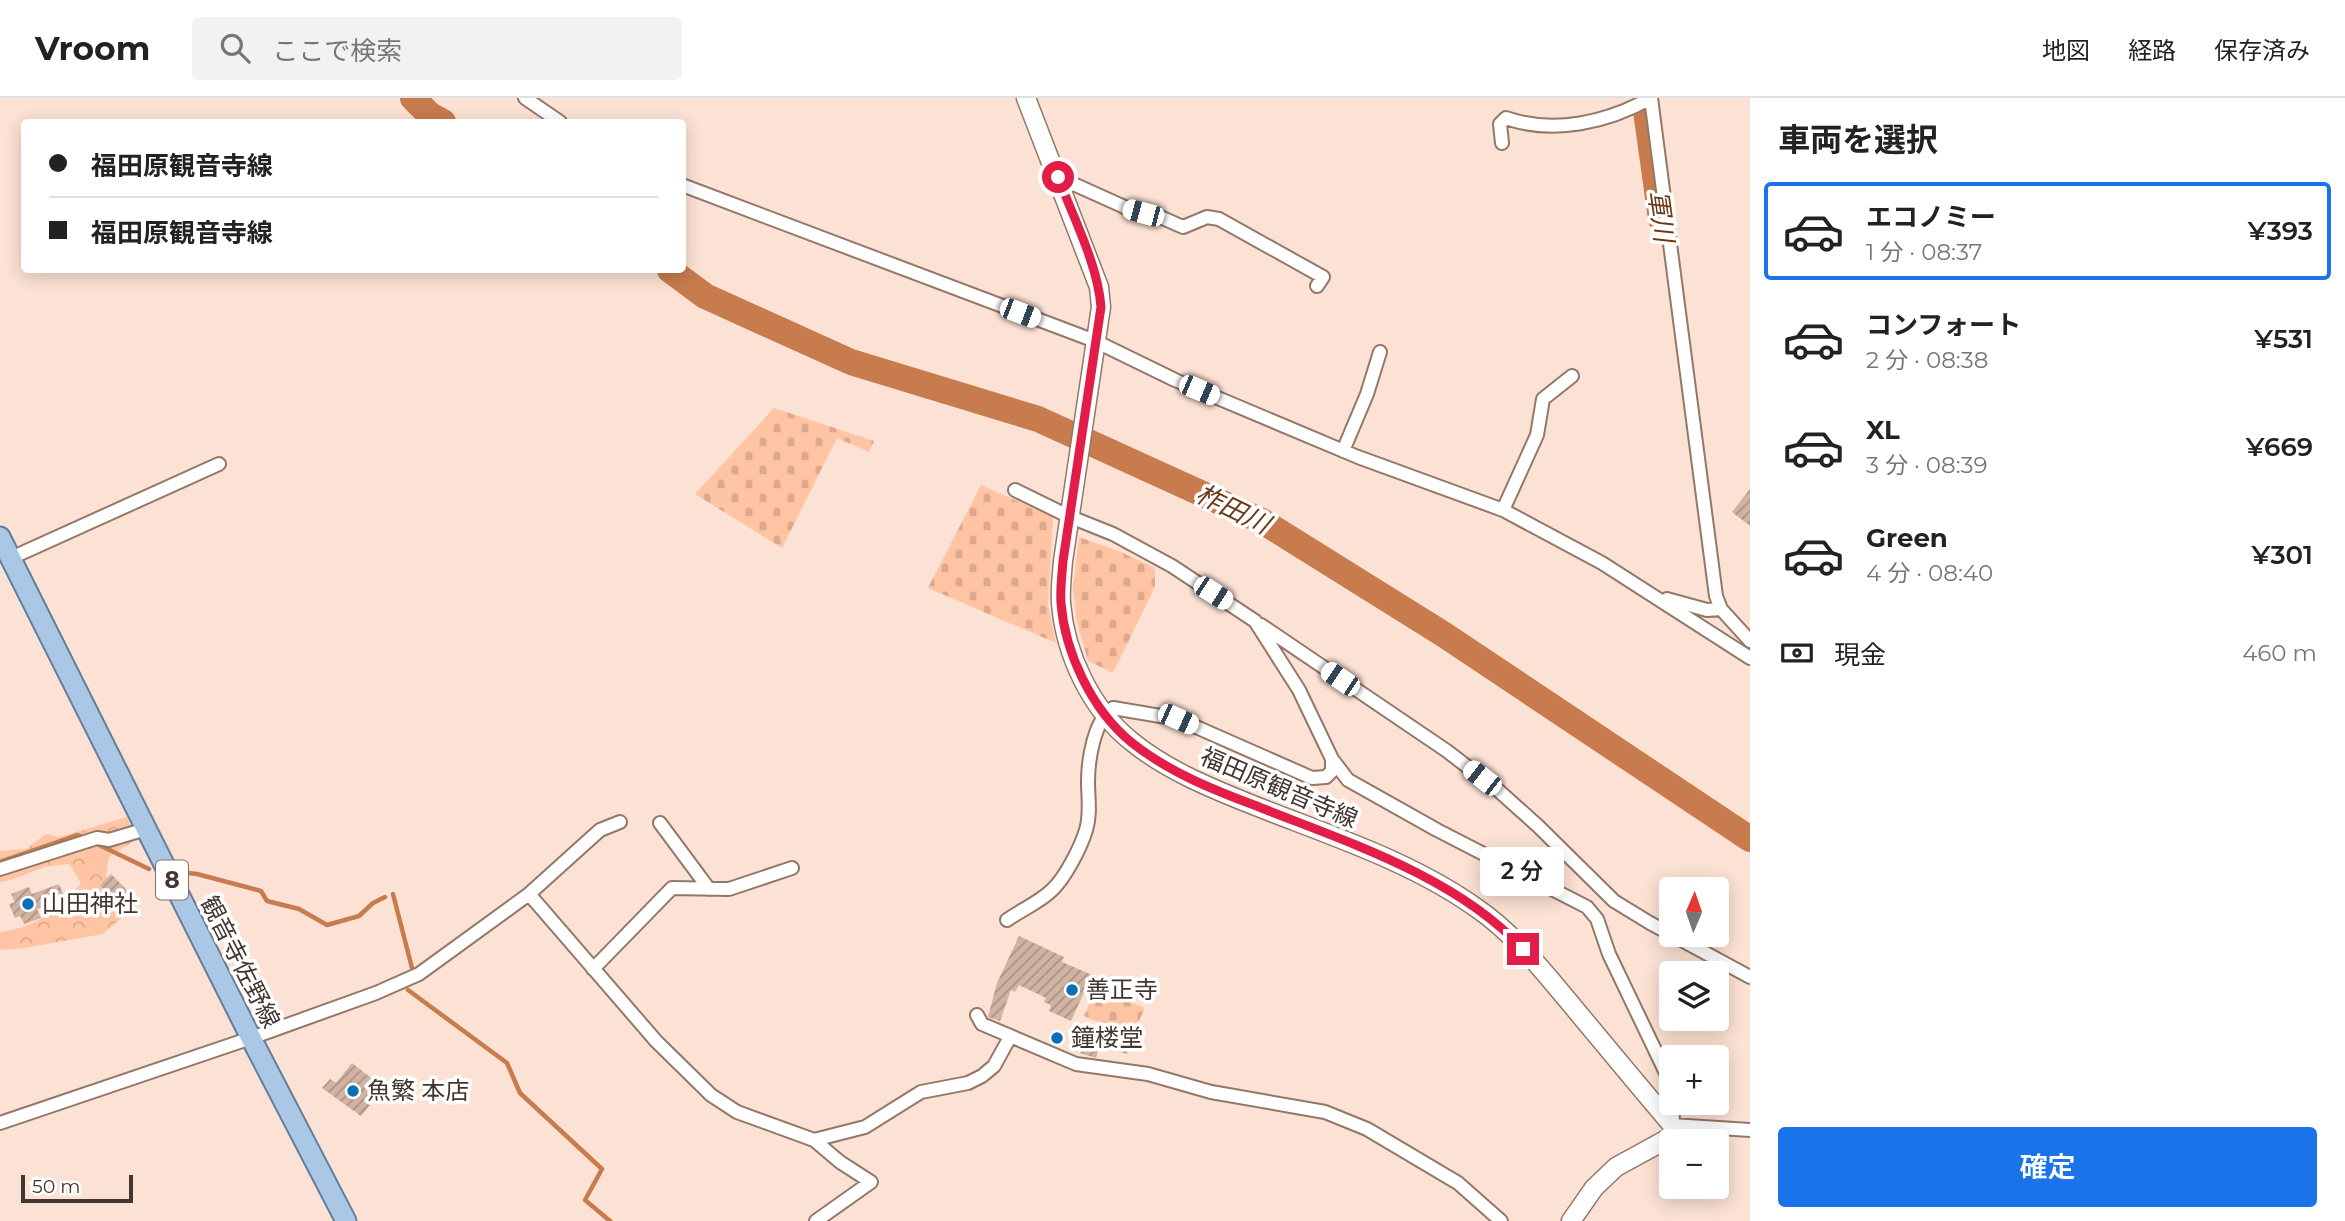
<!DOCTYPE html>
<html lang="ja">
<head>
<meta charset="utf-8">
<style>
  :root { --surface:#fff; --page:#f2f2f2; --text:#222; --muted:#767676; --line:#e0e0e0; --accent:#1a73e8 }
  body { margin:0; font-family:Montserrat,"Noto Sans JP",sans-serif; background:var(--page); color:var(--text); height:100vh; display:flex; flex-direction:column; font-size:26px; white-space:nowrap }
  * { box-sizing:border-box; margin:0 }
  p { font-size:23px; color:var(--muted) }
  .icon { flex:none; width:38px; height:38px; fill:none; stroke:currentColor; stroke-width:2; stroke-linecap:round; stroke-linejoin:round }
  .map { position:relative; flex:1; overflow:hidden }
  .sheet { display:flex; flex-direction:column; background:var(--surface); width:595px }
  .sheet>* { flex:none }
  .top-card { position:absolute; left:21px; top:21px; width:665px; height:154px; border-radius:7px; box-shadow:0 4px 18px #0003; display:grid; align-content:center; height:154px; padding:0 28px; background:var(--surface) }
  .needle { width:46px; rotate:2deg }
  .buttons { position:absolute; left:1659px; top:779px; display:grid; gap:14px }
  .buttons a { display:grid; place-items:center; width:70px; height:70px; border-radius:7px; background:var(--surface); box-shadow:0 4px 18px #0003; font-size:35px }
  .scale { position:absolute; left:21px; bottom:18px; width:112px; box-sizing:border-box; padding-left:7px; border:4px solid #433630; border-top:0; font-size:19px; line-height:24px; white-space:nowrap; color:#433630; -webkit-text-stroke:5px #fff; paint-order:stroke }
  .end { position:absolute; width:32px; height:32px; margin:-16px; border:9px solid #e11d48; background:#fff; box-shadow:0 0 0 4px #fff }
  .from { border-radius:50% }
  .bubble { position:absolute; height:49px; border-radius:7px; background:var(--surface); box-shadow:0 4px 18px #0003; font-size:23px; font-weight:600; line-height:49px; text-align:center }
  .car { position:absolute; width:21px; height:42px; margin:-21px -10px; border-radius:9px; box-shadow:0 0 5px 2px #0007; background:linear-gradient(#fff 24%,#345 0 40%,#fff 0 76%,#345 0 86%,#fff 0) }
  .top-card b { display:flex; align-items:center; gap:24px; height:66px; font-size:26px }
  .top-card b+b { border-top:2px solid var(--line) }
  .top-card i { width:18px; height:18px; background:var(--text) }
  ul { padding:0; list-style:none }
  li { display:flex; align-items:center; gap:21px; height:98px; margin:0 14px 10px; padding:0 14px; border:4px solid transparent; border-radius:7px }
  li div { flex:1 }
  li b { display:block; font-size:26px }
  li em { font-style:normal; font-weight:600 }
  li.on { border-color:var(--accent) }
  li>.icon { width:63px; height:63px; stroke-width:1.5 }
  h2 { padding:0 28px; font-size:32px; line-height:84px }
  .pay { display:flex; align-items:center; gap:18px; height:77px; padding:0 28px; font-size:26px }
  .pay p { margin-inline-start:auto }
  .action { display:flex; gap:14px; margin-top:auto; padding:14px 28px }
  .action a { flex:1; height:80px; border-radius:7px; background:var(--accent); color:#fff; font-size:28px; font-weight:600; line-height:80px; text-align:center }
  header { display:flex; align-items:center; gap:42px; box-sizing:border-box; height:98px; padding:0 35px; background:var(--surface); border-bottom:2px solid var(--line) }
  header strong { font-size:33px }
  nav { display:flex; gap:38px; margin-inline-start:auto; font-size:24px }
  .search { width:490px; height:63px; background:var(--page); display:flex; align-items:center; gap:18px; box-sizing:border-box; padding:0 24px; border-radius:7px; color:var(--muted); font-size:26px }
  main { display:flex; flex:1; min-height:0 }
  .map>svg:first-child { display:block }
  .forest { fill:url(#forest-crowns) }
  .cemetery { fill:url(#cemetery-stones) }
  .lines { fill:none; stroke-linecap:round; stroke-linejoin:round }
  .stream { stroke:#c87c4e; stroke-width:4.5 }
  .river { stroke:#c87c4e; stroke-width:26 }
  .building { fill:url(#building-hatch) }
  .minor-casing { stroke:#937868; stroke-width:16 }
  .secondary-casing { stroke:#937868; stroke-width:21 }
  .primary-casing { stroke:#627e9b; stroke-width:23 }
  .minor { stroke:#fff; stroke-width:12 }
  .secondary { stroke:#fff; stroke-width:18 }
  .primary { stroke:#aac8e6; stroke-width:19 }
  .route { stroke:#e11d48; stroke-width:9 }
  .poi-dot { fill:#086fbb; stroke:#fff; stroke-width:2.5 }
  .labels { text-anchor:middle; stroke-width:7; stroke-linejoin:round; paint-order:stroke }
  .shield { fill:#fff; stroke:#7b726e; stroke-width:2 }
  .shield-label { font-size:23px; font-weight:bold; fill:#433630 }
  .street-label { font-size:24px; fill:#433630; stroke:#fff }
  .poi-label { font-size:24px; fill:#433630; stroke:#fff; text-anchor:start }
  .water-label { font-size:26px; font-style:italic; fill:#6c3817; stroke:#fff }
</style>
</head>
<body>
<header>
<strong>Vroom</strong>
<div class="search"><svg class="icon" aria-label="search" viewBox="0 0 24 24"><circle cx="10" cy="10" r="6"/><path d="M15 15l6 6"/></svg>ここで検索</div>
<nav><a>地図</a><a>経路</a><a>保存済み</a></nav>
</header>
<main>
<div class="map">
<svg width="1750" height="1123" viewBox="0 0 1750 1123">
  <defs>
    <pattern id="forest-crowns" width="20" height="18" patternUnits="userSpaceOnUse" patternTransform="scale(1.75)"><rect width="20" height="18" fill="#ffc4a3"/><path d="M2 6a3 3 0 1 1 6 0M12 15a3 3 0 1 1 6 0" fill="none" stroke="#dca98d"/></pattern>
    <pattern id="cemetery-stones" width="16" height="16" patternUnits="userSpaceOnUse" patternTransform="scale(1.75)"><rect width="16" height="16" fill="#ffc4a3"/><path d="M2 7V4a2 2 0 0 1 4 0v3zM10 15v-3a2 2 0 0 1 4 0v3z" fill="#dca98d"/></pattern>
    <pattern id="building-hatch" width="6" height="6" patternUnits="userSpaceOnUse" patternTransform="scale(1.75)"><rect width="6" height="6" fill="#d1b3a2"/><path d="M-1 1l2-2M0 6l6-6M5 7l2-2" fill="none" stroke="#ab9284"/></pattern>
  </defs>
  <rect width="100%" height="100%" fill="#fce2d4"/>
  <!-- forest -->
  <path class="forest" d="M127,719L137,741L109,759L106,777L125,817L103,836L24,850L0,852V834C38,829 57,812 81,785L69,766L44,769L11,782L0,784V753L26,751L46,736L59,739Z"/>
  <!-- cemetery -->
  <path class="cemetery" d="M774,310L874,343L869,354L837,340L782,450L695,396Z
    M981,387L1053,419L1048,507L1056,545L928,490Z
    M1079,439L1121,454L1155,470V489L1113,575L1088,563L1077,524L1073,492Z
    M1096,890L1145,910L1132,938L1084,918Z"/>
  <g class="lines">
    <!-- stream -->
    <path class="stream" d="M93,744L149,771
      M0,764L78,737L85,740
      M179,774L197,776L261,793L267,803L299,811L327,827L359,818L373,805L385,799
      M393,796L412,870
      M408,892L507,965L520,995L602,1071L585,1102L610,1123"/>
    <!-- river -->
    <path class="river" d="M413,0L430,17L443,24
      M1646,13L1661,121
      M670,172L705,198L851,264L1038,321L1262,423L1443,536L1750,741"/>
  </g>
  <!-- building -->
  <path class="building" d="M1750,391V428L1732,414Z
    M111,776L139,804L128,815L100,787Z
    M59,786L65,800L37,811L41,820L24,826L20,818L15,820L9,806L15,804L11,796L29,789L32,796Z
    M1019,838L1064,859L1062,864L1092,877L1071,923L1049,913L1051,907L1044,904L1046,900L1019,887L1015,894L1011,892L1000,923L988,919L997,885Z
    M1087,933L1103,938L1096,960L1080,955Z
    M1107,933L1132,941L1127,956L1102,948Z
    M352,965L384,990L361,1018L322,990L330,981L336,985Z"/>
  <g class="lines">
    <defs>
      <path id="minor" d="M525,0L560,24
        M1651,0L1716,498L1721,511L1750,543
        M1502,45L1500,26L1506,20C1554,37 1608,24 1651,0
        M1058,79L1129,111L1158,118L1183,129L1207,119L1219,121L1323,179L1317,188
        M682,87L1095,243L1175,282L1358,359L1503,412L1602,465L1750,560
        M1343,353L1367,296L1380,254
        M1015,392L1068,418L1113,436L1172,468L1255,523L1299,592L1332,661L1348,682L1437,732L1587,809L1597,821L1609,856L1666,975L1671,994
        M1503,412L1537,337L1543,301L1572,278
        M11,460L219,366
        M1667,501L1707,512L1721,511
        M1261,527L1447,653L1499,693L1538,728L1614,803L1650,825L1750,879
        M660,725L709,791
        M0,771L97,740L109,742L146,731
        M529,796L656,943L711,997L737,1014L814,1042L840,1064L871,1084L816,1123
        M1007,822C1021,812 1040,804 1052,792C1065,780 1081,749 1086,732C1091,716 1088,699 1088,684C1088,662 1094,622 1113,610L1178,621L1312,680L1326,679L1332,673V661
        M593,871L672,790L729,791L792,770
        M977,917L982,926L1076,966L1148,976L1211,994L1325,1014L1367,1031L1458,1085L1501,1123
        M1674,1004L1672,1027L1750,1032
        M0,1025L251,940L376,895L419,876L529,796L600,732L620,724
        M814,1042L865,1029L921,994L968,985L982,978L994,968L1010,939"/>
      <path id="secondary" d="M1026,0L1099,189L1101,209L1063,463C1062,476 1060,491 1061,505C1065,556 1091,611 1131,643C1165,671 1208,689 1248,705C1325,736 1410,762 1478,811C1514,836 1542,872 1570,905C1604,946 1638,987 1672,1027L1673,1035L1669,1040L1616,1069L1594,1090L1571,1123"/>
      <path id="primary" d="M0,439L251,940L346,1123"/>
    </defs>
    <!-- minor casing -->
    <use href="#minor" class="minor-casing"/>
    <!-- secondary casing -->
    <use href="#secondary" class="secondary-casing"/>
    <!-- primary casing -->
    <use href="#primary" class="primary-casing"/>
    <!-- minor -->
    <use href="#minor" class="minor"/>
    <!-- secondary -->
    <use href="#secondary" class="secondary"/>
    <!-- primary -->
    <use href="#primary" class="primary"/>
  </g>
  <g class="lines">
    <!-- route -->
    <path class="route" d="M1058,79C1073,119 1098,167 1101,209L1063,463C1062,477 1060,491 1061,505C1065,555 1092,612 1131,644C1167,673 1211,691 1254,707C1344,743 1456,778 1523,851"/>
  </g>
  <!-- markers -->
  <g class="poi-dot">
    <circle cx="28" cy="806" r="7"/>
    <circle cx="1072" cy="892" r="7"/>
    <circle cx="1057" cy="940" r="7"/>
    <circle cx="353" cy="993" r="7"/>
  </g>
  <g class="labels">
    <!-- shield labels -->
    <rect class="shield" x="156" y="762.5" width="32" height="39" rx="5"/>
    <g class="shield-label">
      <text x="172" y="790">8</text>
    </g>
    <!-- street labels -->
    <g class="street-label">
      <text transform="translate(1279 690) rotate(23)" y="8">福田原観音寺線</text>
      <text transform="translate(240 864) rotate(63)" y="8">観音寺佐野線</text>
    </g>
    <!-- poi labels -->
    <g class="poi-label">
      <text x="42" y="814">山田神社</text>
      <text x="1086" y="900">善正寺</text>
      <text x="1071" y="948">鐘楼堂</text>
      <text x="367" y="1001">魚繁 本店</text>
    </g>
    <!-- water labels -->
    <g class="water-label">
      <text transform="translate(1661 118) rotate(82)" y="9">軍川</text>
      <text transform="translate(1233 411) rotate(26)" y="9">柞田川</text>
    </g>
  </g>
</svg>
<div class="buttons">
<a><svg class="needle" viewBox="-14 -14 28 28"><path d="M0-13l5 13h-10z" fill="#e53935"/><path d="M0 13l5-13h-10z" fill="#767676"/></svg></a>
<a><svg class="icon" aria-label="layers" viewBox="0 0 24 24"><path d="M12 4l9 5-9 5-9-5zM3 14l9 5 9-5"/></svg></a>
<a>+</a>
<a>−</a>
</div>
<div class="scale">50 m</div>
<i class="end from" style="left:1058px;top:79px"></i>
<i class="end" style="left:1523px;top:851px"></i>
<div class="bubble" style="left:1480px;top:749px;width:84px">2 分</div>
<i class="car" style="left:1143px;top:115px;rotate:285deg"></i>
<i class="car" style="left:1020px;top:215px;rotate:111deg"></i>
<i class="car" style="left:1199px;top:292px;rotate:113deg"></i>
<i class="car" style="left:1213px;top:495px;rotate:123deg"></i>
<i class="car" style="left:1340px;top:581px;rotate:304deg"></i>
<i class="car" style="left:1178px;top:621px;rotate:114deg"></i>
<i class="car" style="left:1482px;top:680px;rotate:308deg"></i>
<div class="top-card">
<b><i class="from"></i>福田原観音寺線</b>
<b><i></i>福田原観音寺線</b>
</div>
</div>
<section class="sheet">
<h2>車両を選択</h2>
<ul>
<li class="on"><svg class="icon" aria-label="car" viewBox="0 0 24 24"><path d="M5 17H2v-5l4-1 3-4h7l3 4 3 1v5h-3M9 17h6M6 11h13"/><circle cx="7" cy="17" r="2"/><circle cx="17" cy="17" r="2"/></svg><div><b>エコノミー</b><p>1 分 · 08:37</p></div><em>¥393</em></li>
<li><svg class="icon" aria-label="car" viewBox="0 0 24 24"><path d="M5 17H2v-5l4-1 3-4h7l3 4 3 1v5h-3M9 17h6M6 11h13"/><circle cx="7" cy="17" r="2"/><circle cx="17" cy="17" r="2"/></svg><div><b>コンフォート</b><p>2 分 · 08:38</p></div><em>¥531</em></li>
<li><svg class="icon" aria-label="car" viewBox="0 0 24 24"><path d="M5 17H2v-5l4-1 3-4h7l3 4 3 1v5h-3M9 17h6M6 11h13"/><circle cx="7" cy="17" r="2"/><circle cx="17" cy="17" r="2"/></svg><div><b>XL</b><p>3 分 · 08:39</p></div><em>¥669</em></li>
<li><svg class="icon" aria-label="car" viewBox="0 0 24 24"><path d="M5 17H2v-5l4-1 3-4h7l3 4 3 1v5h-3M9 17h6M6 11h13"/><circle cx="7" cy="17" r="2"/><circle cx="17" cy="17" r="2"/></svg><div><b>Green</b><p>4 分 · 08:40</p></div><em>¥301</em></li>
</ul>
<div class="pay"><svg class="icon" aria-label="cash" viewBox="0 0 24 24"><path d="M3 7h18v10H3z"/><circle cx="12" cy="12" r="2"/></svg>現金<p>460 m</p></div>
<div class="action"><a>確定</a></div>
</section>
</main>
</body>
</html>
